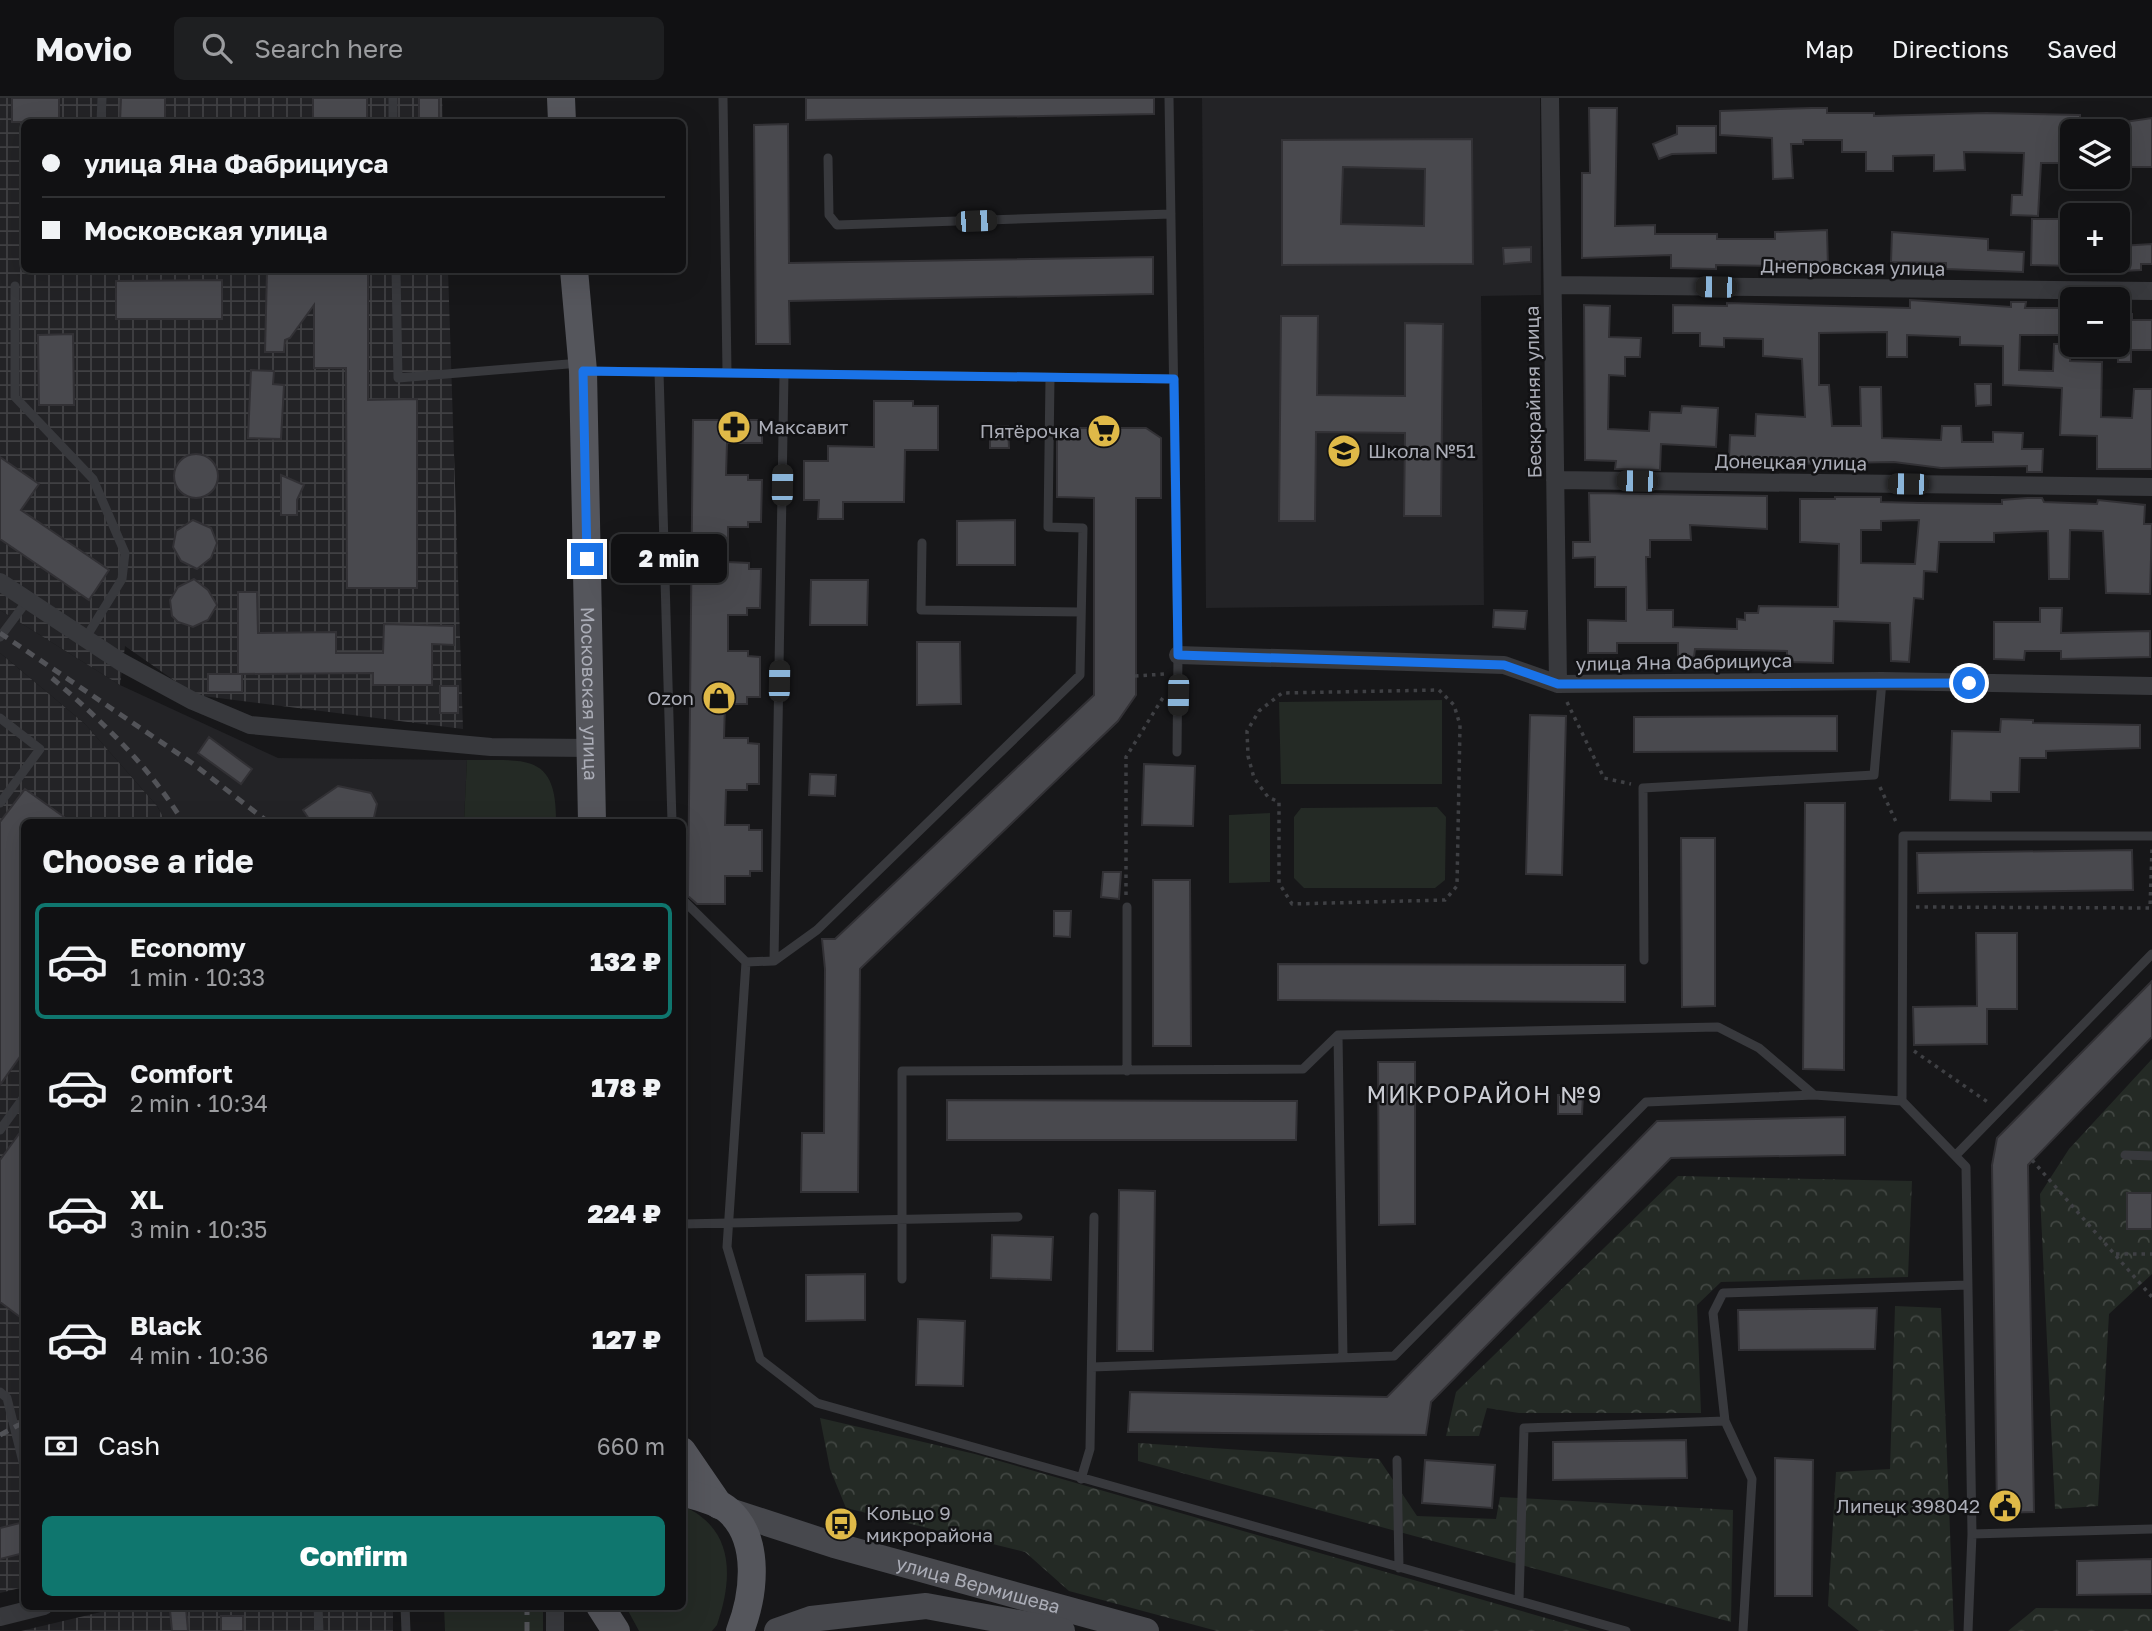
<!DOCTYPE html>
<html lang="en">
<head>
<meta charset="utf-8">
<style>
  :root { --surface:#111113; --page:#1e1f21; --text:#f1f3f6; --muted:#9c9da0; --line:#303133; --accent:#0f766e }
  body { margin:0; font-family:"Golos Text",sans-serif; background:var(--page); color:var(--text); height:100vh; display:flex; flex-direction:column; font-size:26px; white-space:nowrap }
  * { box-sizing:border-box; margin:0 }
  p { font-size:23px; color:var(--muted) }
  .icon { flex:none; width:38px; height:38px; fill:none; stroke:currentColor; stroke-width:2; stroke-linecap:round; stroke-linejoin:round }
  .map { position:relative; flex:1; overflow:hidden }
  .side { position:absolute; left:21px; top:721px; width:665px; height:791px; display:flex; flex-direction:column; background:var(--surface); border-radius:10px; box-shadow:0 7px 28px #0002,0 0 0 2px var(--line) }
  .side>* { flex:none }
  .banner { position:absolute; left:21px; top:21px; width:665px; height:154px; border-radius:10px; box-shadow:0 7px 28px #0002,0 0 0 2px var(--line); display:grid; align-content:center; height:154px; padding:0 21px; background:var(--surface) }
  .fabs { position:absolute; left:2060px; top:21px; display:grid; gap:14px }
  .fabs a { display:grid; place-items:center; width:70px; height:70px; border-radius:10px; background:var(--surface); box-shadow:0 7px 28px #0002,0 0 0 2px var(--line); font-size:35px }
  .end { position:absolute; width:32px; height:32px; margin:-16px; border:9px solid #1a73e8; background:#fff; box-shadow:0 0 0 4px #fff }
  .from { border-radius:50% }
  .bubble { position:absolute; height:49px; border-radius:10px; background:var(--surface); box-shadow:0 7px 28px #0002,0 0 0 2px var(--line); font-size:23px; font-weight:800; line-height:49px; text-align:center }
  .car { position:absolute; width:21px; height:42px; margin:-21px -10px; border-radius:9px; box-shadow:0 0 5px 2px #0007; background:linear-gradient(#222 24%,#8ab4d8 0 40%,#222 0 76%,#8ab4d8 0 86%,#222 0) }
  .banner b { display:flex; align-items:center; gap:24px; height:66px; font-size:26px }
  .banner b+b { border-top:2px solid var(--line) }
  .banner i { width:18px; height:18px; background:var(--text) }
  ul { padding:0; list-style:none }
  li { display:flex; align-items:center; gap:21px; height:116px; margin:0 14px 10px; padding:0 7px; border:4px solid transparent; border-radius:10px }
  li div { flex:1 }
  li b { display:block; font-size:26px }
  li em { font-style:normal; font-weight:800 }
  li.current { border-color:var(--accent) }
  li>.icon { width:63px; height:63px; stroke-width:1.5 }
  h2 { padding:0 21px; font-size:32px; line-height:84px }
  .pay { display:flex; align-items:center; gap:18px; height:77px; padding:0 21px; font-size:26px }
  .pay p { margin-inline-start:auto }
  .action { display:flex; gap:14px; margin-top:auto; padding:14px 21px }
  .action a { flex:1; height:80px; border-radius:10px; background:var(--accent); color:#fff; font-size:28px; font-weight:800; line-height:80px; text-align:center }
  header { display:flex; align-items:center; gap:42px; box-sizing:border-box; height:98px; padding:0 35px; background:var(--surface); border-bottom:2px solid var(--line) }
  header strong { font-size:33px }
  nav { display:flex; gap:38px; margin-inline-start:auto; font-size:24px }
  .search { width:490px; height:63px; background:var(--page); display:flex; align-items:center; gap:18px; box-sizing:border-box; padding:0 24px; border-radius:10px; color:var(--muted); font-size:26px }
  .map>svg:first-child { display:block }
  .built { fill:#232326 }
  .industrial { fill:url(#industrial-grid) }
  .green { fill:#242a25 }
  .forest { fill:url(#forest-crowns) }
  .building { fill:#49494e; stroke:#323135; stroke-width:2; fill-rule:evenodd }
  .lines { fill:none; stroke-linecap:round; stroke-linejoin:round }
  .path { stroke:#3f4044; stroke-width:3.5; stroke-dasharray:3.5 5; stroke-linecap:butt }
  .service { stroke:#38393d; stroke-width:9 }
  .minor { stroke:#38393d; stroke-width:18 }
  .secondary { stroke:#47484d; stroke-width:26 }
  .primary { stroke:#55565c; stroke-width:28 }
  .rail { stroke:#525358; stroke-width:5; stroke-dasharray:9 7; stroke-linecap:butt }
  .route { stroke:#1a73e8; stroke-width:9 }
  .labels { text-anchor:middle; stroke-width:5; stroke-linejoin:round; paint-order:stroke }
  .street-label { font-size:19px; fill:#abadb7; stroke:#121214 }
  .poi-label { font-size:19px; fill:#abadb7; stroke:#121214; text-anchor:start }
  .quarter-label { font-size:23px; letter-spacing:2px; fill:#cbcdd4; stroke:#121214 }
</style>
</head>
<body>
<header>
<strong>Movio</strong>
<div class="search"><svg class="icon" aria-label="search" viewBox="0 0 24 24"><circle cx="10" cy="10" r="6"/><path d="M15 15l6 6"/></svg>Search here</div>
<nav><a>Map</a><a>Directions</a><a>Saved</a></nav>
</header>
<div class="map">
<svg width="2152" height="1533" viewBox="0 0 2152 1533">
  <defs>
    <pattern id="industrial-grid" width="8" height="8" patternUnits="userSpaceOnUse" patternTransform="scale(1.75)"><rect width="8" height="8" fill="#232326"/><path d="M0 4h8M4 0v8" fill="none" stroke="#404043"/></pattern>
    <pattern id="forest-crowns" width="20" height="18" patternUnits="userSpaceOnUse" patternTransform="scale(1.75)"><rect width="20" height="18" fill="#242a25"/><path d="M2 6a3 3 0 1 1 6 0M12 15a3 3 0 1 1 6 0" fill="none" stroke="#414642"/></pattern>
  </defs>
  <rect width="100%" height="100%" fill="#171719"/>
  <!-- built -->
  <path class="built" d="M1202,0H1540L1541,197L1481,198L1484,507L1206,510Z
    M0,512L120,587L278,660L467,662L464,724H166L157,708L85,626L0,555Z"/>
  <!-- industrial -->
  <path class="industrial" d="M0,0H442L443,24H24V172H448L463,631L195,597L125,548L120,587L0,512Z
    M0,555L85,626L157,708L166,724H24V1489L0,1495Z
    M122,1509H393V1533H21Z"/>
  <!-- green -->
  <path class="green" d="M1442,602V686H1281L1279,604Z
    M467,662C524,663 557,653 556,724H464Z
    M1437,709L1446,719L1445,782L1435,790H1304L1294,780V719L1301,710Z
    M1270,715V784L1229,785V717Z
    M683,1408C735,1431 733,1480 717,1527L712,1533H639L626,1509L682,1508Z
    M444,1509H543V1533H445Z"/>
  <!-- forest -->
  <path class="forest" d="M2152,961V1176L2109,1216L2098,1408L2055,1411L2040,1096L2069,1051Z
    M1678,1078L1912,1083L1908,1179L1721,1184L1697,1207L1701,1315H1519L1487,1310L1479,1338H1446L1456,1294Z
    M1895,1208L1941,1210L1954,1533H1859L1828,1508L1836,1374L1890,1371Z
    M820,1320L975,1356L1591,1533H1217L1069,1493L1025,1454L846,1410L830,1371Z
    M1138,1345L1379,1361L1417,1418L1496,1421L1500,1399L1733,1412L1731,1524L1138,1363Z
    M2036,1510L2152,1511V1533H2008Z"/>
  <!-- building -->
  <path class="building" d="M12,0H59V24H12Z
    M121,0H165V24H120Z
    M313,0H367V24H313Z
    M419,0H439V24H419Z
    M806,0H1154V16L806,22Z
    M1589,10H1617L1615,128L1655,127V136H1717V141H1775V134L1827,132L1828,170L1776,171V168L1716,167V171L1671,170V157L1582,160V75H1590Z
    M1811,10H1827V15H1874V18L1986,15L2080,17V33H2072L2068,65H2041L2038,118L2011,117L2012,97H2022L2024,55L1964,54L1965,72L1934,73V57L1893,58V73H1866V54H1842V42H1803V46H1791L1793,80L1773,81L1772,40L1720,37V13Z
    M2152,20V69H2118V25Z
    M788,26L789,165L1153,159V196L789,203L790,246H756L754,27Z
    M1677,28H1716V55L1672,56L1659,61L1653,46L1677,36Z
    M1472,41L1473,166L1282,167V42ZM1343,69L1425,71L1424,128L1341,126Z
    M2032,121H2072V168L2031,167Z
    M1892,134L1988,141V152L2024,154L2023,174L1946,171V165L1891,164Z
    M2152,146V166H2141V172L2122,173L2120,148Z
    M1531,149V164L1504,166L1503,150Z
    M267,172H368V302L417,301V490H347L346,270H314V207L290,240L285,242L284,254H265Z
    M222,182V221H116V183Z
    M1910,202L2011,209V204H2026L2025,210H2062V237H2020L2019,272L2053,273L2054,246H2071L2070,263L2102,264L2101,319L2132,320L2134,291H2152V371H2097V338L2060,337L2062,290L2003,287V248L1960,247V239L1907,237V259H1887V234L1819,235V287H1829L1832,328H1861L1860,289H1881L1882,340L1941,342L1942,328H1961L1962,344H1993V334L2023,335L2022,351H2043L2042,374H2027V368L1941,370L1894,364L1786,366V362L1729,360L1730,337L1755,338L1756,316L1805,319L1802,261L1763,258V241L1724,240V249L1700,248V235H1673V207L1727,208V205L1910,210Z
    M1584,207L1610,208L1609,239L1641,240L1640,259H1625V278L1609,277L1608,331L1649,333L1650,314L1681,315L1682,308L1718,310L1716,349L1661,346L1660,372L1615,371L1616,363L1585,362Z
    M2118,216H2132V222H2152V252H2131V264H2118Z
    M1281,218H1318L1317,297L1405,298V225L1443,226L1441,418H1404L1405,335L1316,334L1315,423H1279Z
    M73,236L74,307H39L38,237Z
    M251,272L274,273L273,286L284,287L281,341L248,340Z
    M1975,286H1991V307L1976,308Z
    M874,303H913V308H938V352H905L904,404H843V421H818L819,402H804V363H828V348L874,349Z
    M693,322H762V345H727L726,377H748V382H762L761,424H748V429H728V464L749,465V471H761L760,510H747V517H728V553H748V558L760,559V599H747V606H725L724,640H748V645L759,646V686H747V692H726L725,727H749V732H762V773H750V778H725V806H697L688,798Z
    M1008,328L1009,350H990V329Z
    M1057,330H1146L1161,340V400H1136V597L1118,623L860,871L858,1094H801L802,1035H824L825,871L822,841H835L1094,597V400L1057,399Z
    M174 378a22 22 0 1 1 44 0a22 22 0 1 1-44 0Z
    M0,359L39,386L21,412L109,472L89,502L0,441Z
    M281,377L304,387L297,402V417H281Z
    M1589,395L1767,398V431L1690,427L1691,442H1650V459H1646L1647,512H1673V529L1737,531V521L1745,522V515H1758L1759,508L1838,509L1839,446L1800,444V401H1835V399H1881V404L1921,405L2002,406V402L2027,400H2042L2044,404L2097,406L2098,402L2145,407L2144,426H2152L2150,496L2106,495L2103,433L2070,432L2069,481H2049L2048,433L1994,435V444H1939L1937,474L1924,473L1923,501L1914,500L1909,564L1891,563L1890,525L1834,523L1833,565L1787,564V553L1695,551L1694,559L1678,558V545H1617V555H1588V522L1626,523V489H1595V459L1573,460V444H1590ZM1919,422L1915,466L1861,465V432H1881V423Z
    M193,422L211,430L217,445L211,460L197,471L181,463L173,449L176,433Z
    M1015,422V467H957V423Z
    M194,481L208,492L217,507L208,522L193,529L178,524L172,518L170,502L178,489Z
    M811,482H868L867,527H810Z
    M238,494H257L258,535L336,534V555H383L384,526L454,528V547L432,546V587H373V575L238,576Z
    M2040,510H2062L2061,535L2150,533V559L2061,561V553H2025L2024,562L1994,561V524H2040Z
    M1494,512L1527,513L1525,531L1493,529Z
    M917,544H960L961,606L917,607Z
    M208,576H242V594H208Z
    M440,588H458V615H440Z
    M1530,617L1566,618L1562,777L1526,776Z
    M1837,618V653L1634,654V619Z
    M2001,621L2033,622V625L2140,627V650L2046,653V660H2020L2019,694H1991V703L1950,702L1952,633L2000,634Z
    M209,639L252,671L241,686L198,655Z
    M1144,666L1195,668L1193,728L1142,727Z
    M810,676L836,677L835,698L809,697Z
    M338,688L371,695L377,706L373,724H311L303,712Z
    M25,691L71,724H24V953L0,987V724Z
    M1805,705H1845L1844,972L1803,971Z
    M1681,740H1715V908L1682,909Z
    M2132,752L2133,792L1918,795L1917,755Z
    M1103,774H1121L1119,801L1101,799Z
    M1153,782H1190L1191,948H1153Z
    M1054,813H1071L1070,839L1054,838Z
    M1976,835H2017V911H1987V946L1914,947L1913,909L1977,908Z
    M1278,866L1625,867V904L1278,902Z
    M2152,883V939L2028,1067L2034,1414L1997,1415L1992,1067L1997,1040Z
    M1378,964H1415V1126L1379,1127Z
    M1558,997H1583L1582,1016H1558Z
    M947,1002L1297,1003L1296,1042H947Z
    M1845,1019V1057L1671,1060L1431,1304L1426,1337L1128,1334L1130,1294L1387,1299L1657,1023Z
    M24,1029V1222L0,1204V1062Z
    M1119,1092L1155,1093L1153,1253H1117Z
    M2127,1095H2152V1131H2127Z
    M992,1137L1053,1139L1051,1182L991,1180Z
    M865,1176V1222L806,1223V1177Z
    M1877,1210L1875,1251L1739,1252L1738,1212Z
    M918,1221L965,1223L963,1288L916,1287Z
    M1686,1342L1687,1380L1553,1382V1344Z
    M1775,1360L1813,1362L1812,1498H1775Z
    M1425,1362L1495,1367L1492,1410L1422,1405Z
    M24,1424V1455L0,1461V1430Z
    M2152,1461V1496L2077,1497V1463Z
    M186,1510L188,1533H172L170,1512Z
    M221,1518H243V1533H221Z"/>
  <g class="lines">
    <!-- path -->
    <path class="path" d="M1135,578L1165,576
      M1439,592L1454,607L1460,627L1457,788L1445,802L1292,806L1279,785V704L1268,699L1254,680L1248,658L1247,633L1259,613L1282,595Z
      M1567,604L1604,680L1631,686
      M1880,689L1897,726
      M1126,797V659L1164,598
      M1916,809L2150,810L2152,751
      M1914,953L1989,1005
      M2032,1062L2152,1199
      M2116,1156H2152"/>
    <!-- service -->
    <path class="service" d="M393,0V24
      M723,0L727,274
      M1169,0L1178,557L1177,654
      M101,24L102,0
      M828,60L829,117L837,127L1171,116
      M396,172L398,280L580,265
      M15,188V299L93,381L125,455L122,481L85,541
      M588,273L1174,281
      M659,274L672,724
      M922,445L921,512L1081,514
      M0,539L27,503
      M0,620L40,651L0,705
      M682,801L746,864L727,1149L760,1261L817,1305L1626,1533
      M1127,809V973
      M1644,862L1643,690L1874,677L1882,583
      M774,863L784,276
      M746,864L774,863L817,832L1080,577L1083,430L1048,429L1050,280
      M0,1032L24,999
      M1956,1057L2152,856
      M2125,1057L2152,1058
      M682,1126L1018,1119
      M902,1181V973L1303,971L1338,937
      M1343,1260L1338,937L1718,929L1759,950L1814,997
      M1092,1269L1394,1258L1646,1004L1814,997L1902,1003
      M0,1294L7,1300L24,1368
      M1397,1362L1399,1470
      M1081,1381L1090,1351L1094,1119
      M1972,1436L2152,1431
      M1519,1503L1524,1330L1725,1323
      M318,1508L319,1533
      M405,1508L406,1533
      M1743,1533L1752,1381L1725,1323L1713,1215L1723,1195L1968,1187
      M1968,1533L1972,1436L1966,1069L1902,1003L1903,738H2152"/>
    <!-- minor -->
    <path class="minor" d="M1550,0L1558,586
      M1553,187L2152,193
      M1555,382L2152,389
      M0,484L121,564L193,603L250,627L491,649L591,650
      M1178,557L1504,567L1558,586L1882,583L2152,588
      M555,1508V1533
      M0,1519L44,1508"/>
    <!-- secondary -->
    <g class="secondary">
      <path id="s1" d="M730,1413L834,1447L1146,1533"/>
      <path d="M777,1533L811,1521L926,1508L1062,1533"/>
    </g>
    <!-- primary -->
    <g class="primary">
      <path d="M561,0L562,24"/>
      <path id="s2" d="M574,172L583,273L592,724"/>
      <path d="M682,1353L719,1407"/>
      <path d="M682,1394C697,1399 717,1402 729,1413C761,1442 754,1497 740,1533"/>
      <path d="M600,1508L616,1533"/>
    </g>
    <!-- rail -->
    <path class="rail" d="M0,535L192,665L268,724
      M52,580C102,623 149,668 183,724
      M0,1337L24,1324
      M527,1508V1533"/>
  </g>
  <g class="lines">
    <!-- route -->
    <path class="route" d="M587,461L583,273L1174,281L1178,557L1504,567L1558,586L1969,585"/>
  </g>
  <!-- icons -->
  <defs>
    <symbol id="pharmacy-disc" viewBox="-11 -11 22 22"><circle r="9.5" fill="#dfb948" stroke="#121214"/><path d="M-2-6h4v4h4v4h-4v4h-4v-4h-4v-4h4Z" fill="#111"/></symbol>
    <symbol id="supermarket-disc" viewBox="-11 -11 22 22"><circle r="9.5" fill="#dfb948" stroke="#121214"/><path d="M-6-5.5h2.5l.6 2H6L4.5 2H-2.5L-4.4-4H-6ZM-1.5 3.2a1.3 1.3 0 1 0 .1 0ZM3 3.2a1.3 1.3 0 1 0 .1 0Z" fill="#111"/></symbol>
    <symbol id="school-disc" viewBox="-11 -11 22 22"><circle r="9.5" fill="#dfb948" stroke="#121214"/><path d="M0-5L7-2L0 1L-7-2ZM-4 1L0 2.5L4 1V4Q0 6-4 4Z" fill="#111"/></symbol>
    <symbol id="shop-disc" viewBox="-11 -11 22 22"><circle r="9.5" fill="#dfb948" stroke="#121214"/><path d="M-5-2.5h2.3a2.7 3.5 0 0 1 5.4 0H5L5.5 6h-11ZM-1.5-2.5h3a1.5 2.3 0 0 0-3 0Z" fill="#111"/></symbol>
    <symbol id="civic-disc" viewBox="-11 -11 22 22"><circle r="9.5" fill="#dfb948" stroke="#121214"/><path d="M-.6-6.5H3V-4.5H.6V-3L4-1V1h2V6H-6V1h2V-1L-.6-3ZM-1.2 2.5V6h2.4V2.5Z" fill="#111"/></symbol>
    <symbol id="bus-disc" viewBox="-11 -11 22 22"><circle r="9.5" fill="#dfb948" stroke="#121214"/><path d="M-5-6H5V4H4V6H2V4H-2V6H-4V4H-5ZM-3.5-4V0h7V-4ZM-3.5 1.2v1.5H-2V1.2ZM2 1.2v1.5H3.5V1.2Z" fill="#111"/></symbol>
  </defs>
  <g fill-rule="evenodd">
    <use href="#pharmacy-disc" x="715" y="310" width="38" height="38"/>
    <use href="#supermarket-disc" x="1085" y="314" width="38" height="38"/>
    <use href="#school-disc" x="1325" y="334" width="38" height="38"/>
    <use href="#shop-disc" x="700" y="581" width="38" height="38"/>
    <use href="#civic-disc" x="1986" y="1389" width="38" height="38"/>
    <use href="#bus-disc" x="822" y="1407" width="38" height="38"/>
  </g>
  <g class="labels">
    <!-- street labels -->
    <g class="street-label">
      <text transform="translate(1853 169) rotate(1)" y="7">Днепровская улица</text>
      <text transform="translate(1533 294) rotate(-91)" y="7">Бескрайняя улица</text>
      <text transform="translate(1791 364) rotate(1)" y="7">Донецкая улица</text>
      <text transform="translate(1684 564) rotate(-1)" y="7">улица Яна Фабрициуса</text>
      <text dy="7" stroke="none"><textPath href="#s2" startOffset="424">Московская улица</textPath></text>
      <text dy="7" stroke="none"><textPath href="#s1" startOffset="259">улица Вермишева</textPath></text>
    </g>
    <!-- poi labels -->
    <g class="poi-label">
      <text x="758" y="336">Максавит</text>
      <text x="1080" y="340" text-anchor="end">Пятёрочка</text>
      <text x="1368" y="360">Школа №51</text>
      <text x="694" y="607" text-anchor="end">Ozon</text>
      <text x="1980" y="1415" text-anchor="end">Липецк 398042</text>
      <text x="866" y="1422">Кольцо 9<tspan x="866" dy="22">микрорайона</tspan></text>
    </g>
    <!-- quarter labels -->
    <g class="quarter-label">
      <text x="1485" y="1005">МИКРОРАЙОН №9</text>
    </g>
  </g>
</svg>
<div class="fabs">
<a><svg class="icon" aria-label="layers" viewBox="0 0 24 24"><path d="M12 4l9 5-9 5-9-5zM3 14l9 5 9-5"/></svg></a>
<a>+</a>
<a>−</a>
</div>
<i class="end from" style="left:1969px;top:585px"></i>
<i class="end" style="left:587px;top:461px"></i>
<div class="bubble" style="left:611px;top:436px;width:116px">2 min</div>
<i class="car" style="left:976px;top:123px;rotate:88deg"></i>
<i class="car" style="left:1716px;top:189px;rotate:271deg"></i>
<i class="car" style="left:1637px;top:383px;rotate:271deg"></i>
<i class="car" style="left:1908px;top:386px;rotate:271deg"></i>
<i class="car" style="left:782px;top:387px;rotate:1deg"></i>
<i class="car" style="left:779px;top:583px;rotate:1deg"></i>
<i class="car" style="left:1178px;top:597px;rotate:181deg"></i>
<div class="banner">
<b><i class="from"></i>улица Яна Фабрициуса</b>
<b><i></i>Московская улица</b>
</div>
<section class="side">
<h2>Choose a ride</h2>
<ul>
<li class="current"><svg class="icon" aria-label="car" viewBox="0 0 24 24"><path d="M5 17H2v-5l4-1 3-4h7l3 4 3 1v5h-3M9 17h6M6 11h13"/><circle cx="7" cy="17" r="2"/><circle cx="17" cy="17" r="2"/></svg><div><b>Economy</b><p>1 min · 10:33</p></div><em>132 ₽</em></li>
<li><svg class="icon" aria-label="car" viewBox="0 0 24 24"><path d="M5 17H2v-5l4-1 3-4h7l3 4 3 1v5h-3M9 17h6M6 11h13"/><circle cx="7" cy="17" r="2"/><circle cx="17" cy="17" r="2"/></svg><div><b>Comfort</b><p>2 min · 10:34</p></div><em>178 ₽</em></li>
<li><svg class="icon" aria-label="car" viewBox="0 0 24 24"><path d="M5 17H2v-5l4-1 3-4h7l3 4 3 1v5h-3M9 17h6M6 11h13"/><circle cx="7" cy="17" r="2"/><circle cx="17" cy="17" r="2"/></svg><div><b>XL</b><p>3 min · 10:35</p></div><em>224 ₽</em></li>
<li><svg class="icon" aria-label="car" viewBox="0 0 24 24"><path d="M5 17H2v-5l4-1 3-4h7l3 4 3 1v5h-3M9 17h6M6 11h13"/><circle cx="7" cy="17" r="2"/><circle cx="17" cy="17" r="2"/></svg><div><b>Black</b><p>4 min · 10:36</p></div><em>127 ₽</em></li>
</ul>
<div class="pay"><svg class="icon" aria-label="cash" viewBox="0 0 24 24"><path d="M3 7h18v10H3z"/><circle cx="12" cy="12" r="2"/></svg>Cash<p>660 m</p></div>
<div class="action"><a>Confirm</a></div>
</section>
</div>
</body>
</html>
